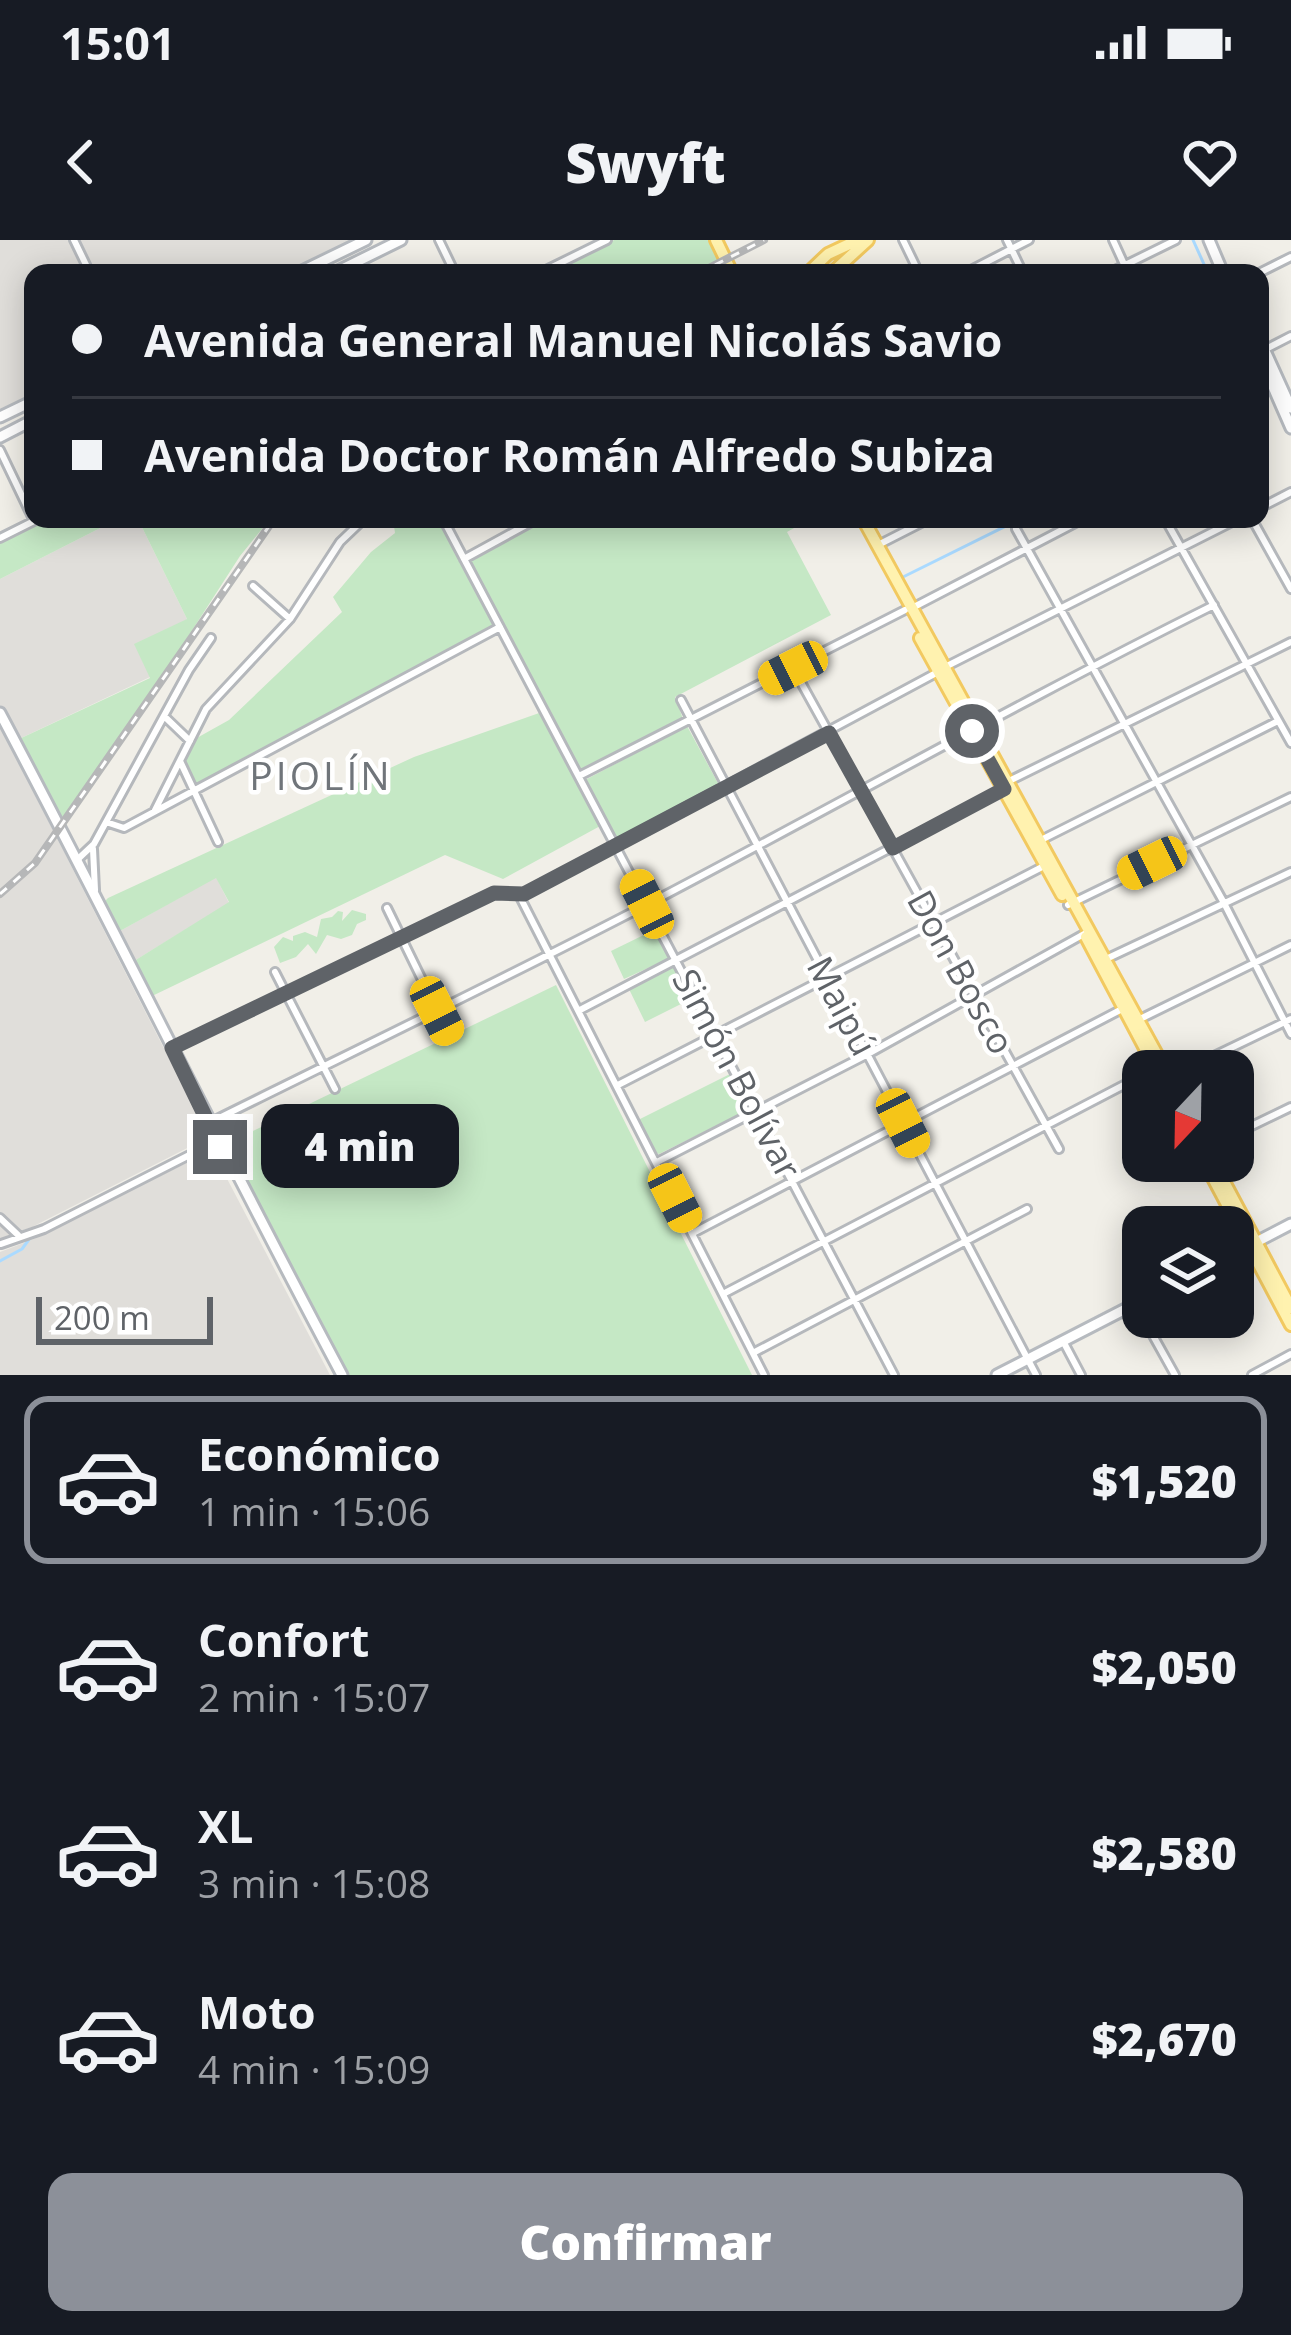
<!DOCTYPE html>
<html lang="es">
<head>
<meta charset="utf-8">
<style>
  :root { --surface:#171b24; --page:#242831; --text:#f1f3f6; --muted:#9ea1a6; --line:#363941; --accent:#8c9099 }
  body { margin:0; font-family:"Open Sans",sans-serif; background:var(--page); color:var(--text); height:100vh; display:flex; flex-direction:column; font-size:45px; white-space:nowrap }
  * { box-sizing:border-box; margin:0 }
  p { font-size:39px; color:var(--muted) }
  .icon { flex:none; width:66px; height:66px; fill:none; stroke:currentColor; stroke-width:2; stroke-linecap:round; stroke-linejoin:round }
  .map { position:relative; height:1135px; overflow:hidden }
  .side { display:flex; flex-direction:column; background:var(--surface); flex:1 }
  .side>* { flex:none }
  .banner { position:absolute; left:24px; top:24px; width:1245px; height:264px; border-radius:24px; box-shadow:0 6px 30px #0003; display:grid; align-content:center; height:264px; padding:0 48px; background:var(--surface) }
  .needle { width:78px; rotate:202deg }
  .buttons { position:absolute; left:1122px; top:810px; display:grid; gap:24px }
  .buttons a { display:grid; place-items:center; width:132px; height:132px; border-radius:24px; background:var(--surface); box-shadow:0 6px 30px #0003; font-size:60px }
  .scale { position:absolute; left:36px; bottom:30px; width:177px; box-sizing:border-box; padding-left:12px; border:6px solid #5f6368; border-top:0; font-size:33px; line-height:42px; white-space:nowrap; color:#5f6368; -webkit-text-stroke:9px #fff; paint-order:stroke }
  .end { position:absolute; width:54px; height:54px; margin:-27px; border:15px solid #5f6368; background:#fff; box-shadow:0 0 0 6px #fff }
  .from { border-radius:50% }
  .bubble { position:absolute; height:84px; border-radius:24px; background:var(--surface); box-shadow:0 6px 30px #0003; font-size:39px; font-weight:800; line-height:84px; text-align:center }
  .car { position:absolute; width:36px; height:72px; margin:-36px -18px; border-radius:15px; box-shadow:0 0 9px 3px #0007; background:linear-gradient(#f5c518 24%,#345 0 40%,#f5c518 0 76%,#345 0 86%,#f5c518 0) }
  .banner b { display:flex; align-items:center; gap:42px; height:114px; font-size:45px }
  .banner b+b { border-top:3px solid var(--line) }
  .banner i { width:30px; height:30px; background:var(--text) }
  ul { padding:21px 0 0; list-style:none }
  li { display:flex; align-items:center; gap:36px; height:168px; margin:0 24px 18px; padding:0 24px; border:6px solid transparent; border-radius:24px }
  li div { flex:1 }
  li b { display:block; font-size:45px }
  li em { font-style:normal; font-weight:800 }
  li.active { border-color:var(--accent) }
  li>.icon { width:108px; height:108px; stroke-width:1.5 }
  .action { display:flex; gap:24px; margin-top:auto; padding:24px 48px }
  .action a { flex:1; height:138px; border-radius:24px; background:var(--accent); color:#fff; font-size:48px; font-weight:800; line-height:138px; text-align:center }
  .status { display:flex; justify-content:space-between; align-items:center; height:84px; padding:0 60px; background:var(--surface); direction:ltr }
  .status svg { height:33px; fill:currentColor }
  header { display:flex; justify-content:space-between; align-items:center; height:156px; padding:0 48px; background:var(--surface); font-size:54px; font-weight:800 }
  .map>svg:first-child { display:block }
  .industrial { fill:#e0deda }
  .green { fill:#c5e8c5 }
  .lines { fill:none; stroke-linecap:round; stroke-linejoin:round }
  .stream { stroke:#aadaff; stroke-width:3 }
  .minor-casing { stroke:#b5b8bc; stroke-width:12 }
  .secondary-casing { stroke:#b6babf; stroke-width:15 }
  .primary-casing { stroke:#f2c960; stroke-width:16 }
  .minor { stroke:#fff; stroke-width:6 }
  .secondary { stroke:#fff; stroke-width:9 }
  .primary { stroke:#fff2af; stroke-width:10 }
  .rail-casing { stroke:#b6b7b8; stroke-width:8 }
  .rail { stroke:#fff; stroke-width:3; stroke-dasharray:9; stroke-linecap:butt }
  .route { stroke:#5f6368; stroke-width:15 }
  .labels { text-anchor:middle; stroke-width:9; stroke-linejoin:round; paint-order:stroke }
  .street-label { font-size:36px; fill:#5f6368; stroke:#fff }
  .neighbourhood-label { font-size:39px; letter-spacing:3px; fill:#70757a; stroke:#fff }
</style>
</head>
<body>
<div class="status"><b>15:01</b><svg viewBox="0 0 49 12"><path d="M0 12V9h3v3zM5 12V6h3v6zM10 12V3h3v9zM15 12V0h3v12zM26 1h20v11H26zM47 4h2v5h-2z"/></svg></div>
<header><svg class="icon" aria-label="back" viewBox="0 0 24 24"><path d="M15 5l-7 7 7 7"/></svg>Swyft<svg class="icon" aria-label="heart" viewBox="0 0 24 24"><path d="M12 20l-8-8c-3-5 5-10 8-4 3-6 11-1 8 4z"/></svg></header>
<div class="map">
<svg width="1291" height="1135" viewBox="0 0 1291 1135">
  <rect width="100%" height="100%" fill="#f1efe8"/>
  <!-- industrial -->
  <path class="industrial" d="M0,0H366L298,33H33V161L0,177Z
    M118,279H138L187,379L150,437L17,500L0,467V339Z
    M0,486L209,897L32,987L7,996L0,1003Z
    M216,637L229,663L134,721L120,691Z
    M212,910L330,1135H0V1012L34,999Z"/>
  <!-- green -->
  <path class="green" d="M614,0H709L719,21L693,33H547Z
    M45,279H118L0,339V301Z
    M138,279H270L240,316L164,434L61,581L17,500L150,438L134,404L187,379Z
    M393,279H441L496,385L195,545L184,521L195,499L229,480L342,372L333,357L371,312L395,293Z
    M546,279H810L787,292L831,375L675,457L683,479L581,533L470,320Z
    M542,472L602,585L503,639L445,615L150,757L134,721L229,662L216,638L120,691L105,661L108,658L414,517Z
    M687,486L719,545L616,598L585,540Z
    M352,670L366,674V680L357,684L352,695L341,699L327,695L316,714L308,704L296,717L280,723L274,707L283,697L293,701V696L305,692L317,697L321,679L332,677L338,671L343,672L342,681Z
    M656,689L670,718L624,739L611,711Z
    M676,723L693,758L645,782L628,747Z
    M556,745L752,1135H348L226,904Z
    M732,833L748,864L746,871L659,914L654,912L638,880Z"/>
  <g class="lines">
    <!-- stream -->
    <path class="stream" d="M1193,0L1208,33
      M901,338L1020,279
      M0,1021L22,1009L30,998"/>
    <defs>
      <path id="minor" d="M74,0L90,33
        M439,0L455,33
        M903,0L919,33
        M1007,0L1023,33
        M1113,0L1128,33
        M540,33L607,0
        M965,33L1029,0
        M1109,33L1176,0
        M1259,33L1291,17
        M1260,112L1291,96
        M0,210L33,279
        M1260,268L1291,252
        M443,279L894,1135
        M1165,279L1291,503
        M1252,279L1291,349
        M1016,289L1224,663L1291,794
        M0,298L38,279
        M878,305L929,279
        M464,319L537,279
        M253,346L290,379
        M912,368L1083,279
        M945,427L1238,279
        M793,428L1059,909
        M681,460L1036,1135
        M164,476L190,501
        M180,521L218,602
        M579,536L905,370
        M1009,541L1291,402
        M155,570L206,469L290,379L340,302L364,279
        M106,582L124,588L500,387
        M1041,600L1278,481
        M93,609L95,650
        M78,619L94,604L189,430L211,398
        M519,655L764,1135
        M1068,665L1291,557
        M387,668L449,795
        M1106,719L1291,632
        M275,732L335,849
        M580,770L1002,550
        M1138,780L1291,705
        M172,808L494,653L524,654L938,432
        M1183,831L1291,779
        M618,845L1046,625
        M209,883C356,810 504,739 650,663C839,564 1023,460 1214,365
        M1233,895L1291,867
        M657,922L868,814L1084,694
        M0,978L18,995
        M693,993L1124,768
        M1,1004L44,989L217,901
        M723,1054L1143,835
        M1136,1065L1175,1135
        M1063,1101L1081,1135
        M753,1113L1027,969
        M1252,1135L1291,1114"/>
      <path id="secondary" d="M1209,0L1223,33
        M298,33L366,0
        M334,33L401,0
        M1260,100L1291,168
        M1260,117L1291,188
        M0,177L33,161
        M0,197L33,180
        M0,473C116,692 225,916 342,1135
        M1233,1014L1291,984
        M997,1135L1143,1060"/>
      <path id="primary" d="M716,0L732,33
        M808,33L828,14L858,0
        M832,33L868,0
        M863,279L1166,831
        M920,398L1062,655
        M1086,697L1157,831
        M1204,921L1291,1085
        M1213,921L1291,1068"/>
    </defs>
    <!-- minor casing -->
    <use href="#minor" class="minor-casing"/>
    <!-- secondary casing -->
    <use href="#secondary" class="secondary-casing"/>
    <!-- primary casing -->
    <use href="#primary" class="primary-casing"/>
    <!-- minor -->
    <use href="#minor" class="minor"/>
    <!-- secondary -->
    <use href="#secondary" class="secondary"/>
    <!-- primary -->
    <use href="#primary" class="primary"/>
    <defs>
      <path id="rail" d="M699,33L764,0
        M0,654L35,623L274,279"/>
    </defs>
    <!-- rail casing -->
    <use href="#rail" class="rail-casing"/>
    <!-- rail -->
    <use href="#rail" class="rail"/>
  </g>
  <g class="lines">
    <!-- route -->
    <path class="route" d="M220,907L172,808L494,653L524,654L829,493L893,608L1004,549L972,491"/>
  </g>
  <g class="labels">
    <!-- street labels -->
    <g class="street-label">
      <text transform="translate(961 732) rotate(61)" y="13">Don Bosco</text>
      <text transform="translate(842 766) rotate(62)" y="13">Maipú</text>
      <text transform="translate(737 834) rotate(62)" y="13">Simón Bolívar</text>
    </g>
    <!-- neighbourhood labels -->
    <g class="neighbourhood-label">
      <text x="321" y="550">PIOLÍN</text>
    </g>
  </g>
</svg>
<div class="buttons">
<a><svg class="needle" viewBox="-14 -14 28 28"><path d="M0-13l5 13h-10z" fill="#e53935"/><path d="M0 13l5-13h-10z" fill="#9ea1a6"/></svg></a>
<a><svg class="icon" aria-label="layers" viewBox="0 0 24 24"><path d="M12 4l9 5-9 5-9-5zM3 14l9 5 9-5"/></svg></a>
</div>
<div class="scale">200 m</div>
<i class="end from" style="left:972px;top:491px"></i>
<i class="end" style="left:220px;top:907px"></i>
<div class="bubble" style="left:261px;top:864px;width:198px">4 min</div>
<i class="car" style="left:793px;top:428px;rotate:243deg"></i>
<i class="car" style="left:1152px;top:623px;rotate:244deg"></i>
<i class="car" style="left:647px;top:664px;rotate:333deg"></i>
<i class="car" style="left:437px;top:771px;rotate:153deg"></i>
<i class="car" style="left:903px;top:883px;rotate:153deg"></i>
<i class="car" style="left:675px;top:958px;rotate:153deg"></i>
<div class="banner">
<b><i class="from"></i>Avenida General Manuel Nicolás Savio</b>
<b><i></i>Avenida Doctor Román Alfredo Subiza</b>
</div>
</div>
<section class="side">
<ul>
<li class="active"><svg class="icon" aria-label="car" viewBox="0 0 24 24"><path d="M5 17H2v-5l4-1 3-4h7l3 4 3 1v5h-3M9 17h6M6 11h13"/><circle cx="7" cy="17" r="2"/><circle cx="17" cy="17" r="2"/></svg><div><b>Económico</b><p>1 min · 15:06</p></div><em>$1,520</em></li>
<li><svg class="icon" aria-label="car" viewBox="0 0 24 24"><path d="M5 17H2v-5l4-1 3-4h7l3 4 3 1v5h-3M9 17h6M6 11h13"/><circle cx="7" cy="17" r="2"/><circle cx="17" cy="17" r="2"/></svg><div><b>Confort</b><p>2 min · 15:07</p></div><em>$2,050</em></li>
<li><svg class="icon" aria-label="car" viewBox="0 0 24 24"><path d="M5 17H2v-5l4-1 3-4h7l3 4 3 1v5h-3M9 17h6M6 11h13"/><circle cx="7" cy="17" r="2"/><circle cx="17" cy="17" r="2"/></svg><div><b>XL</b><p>3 min · 15:08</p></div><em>$2,580</em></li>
<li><svg class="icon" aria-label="car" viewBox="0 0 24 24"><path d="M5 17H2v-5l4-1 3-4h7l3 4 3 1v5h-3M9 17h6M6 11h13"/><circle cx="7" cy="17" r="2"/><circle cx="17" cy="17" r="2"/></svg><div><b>Moto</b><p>4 min · 15:09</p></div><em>$2,670</em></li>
</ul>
<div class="action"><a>Confirmar</a></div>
</section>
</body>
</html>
